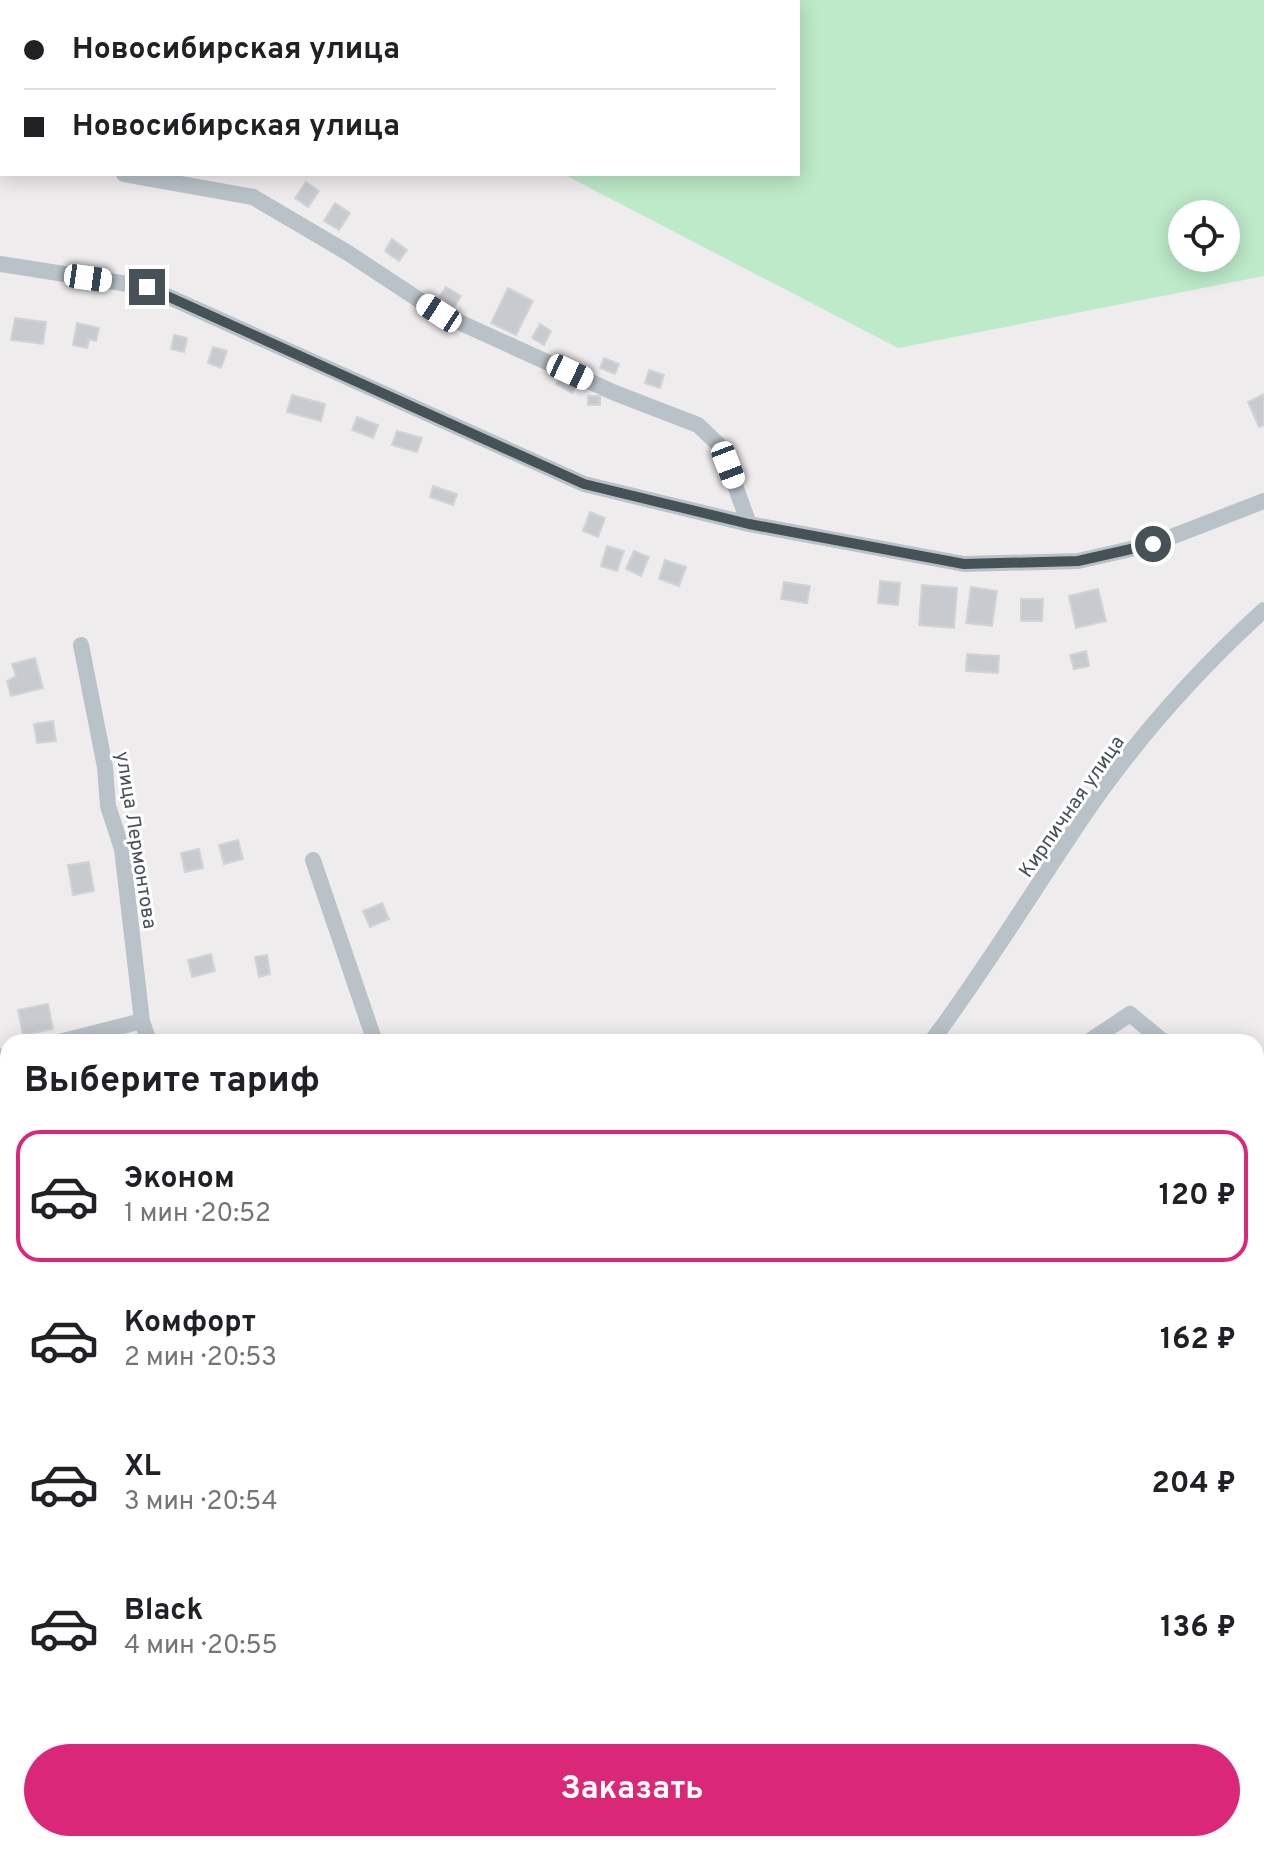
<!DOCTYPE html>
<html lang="ru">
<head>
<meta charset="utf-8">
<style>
  :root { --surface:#fff; --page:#f2f2f2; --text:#202124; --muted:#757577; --line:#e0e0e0; --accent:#db2777 }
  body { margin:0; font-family:Overpass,sans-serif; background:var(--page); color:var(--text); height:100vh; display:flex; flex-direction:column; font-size:30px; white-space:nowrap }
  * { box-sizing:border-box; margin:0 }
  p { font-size:26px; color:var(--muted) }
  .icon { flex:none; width:44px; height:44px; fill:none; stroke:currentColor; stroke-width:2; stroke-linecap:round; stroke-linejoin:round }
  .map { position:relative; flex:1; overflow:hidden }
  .details { position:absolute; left:0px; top:1034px; width:1264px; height:818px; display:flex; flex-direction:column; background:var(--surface); border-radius:24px 24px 0 0; box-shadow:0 4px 20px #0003 }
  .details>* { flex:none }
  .guide { position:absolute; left:0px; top:0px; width:800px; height:176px; box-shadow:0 4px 20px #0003; display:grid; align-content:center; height:176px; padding:0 24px; background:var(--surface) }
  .fabs { position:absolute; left:1168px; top:200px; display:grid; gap:16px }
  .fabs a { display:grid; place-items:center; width:72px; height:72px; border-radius:50%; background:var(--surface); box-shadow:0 4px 20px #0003; font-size:40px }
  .end { position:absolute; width:36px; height:36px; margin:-18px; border:10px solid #465258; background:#fff; box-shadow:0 0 0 4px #fff }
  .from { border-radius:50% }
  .car { position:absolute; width:24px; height:48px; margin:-24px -12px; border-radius:10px; box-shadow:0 0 6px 2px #0007; background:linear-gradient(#fff 24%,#345 0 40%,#fff 0 76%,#345 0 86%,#fff 0) }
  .guide b { display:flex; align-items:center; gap:28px; height:76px; font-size:30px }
  .guide b+b { border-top:2px solid var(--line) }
  .guide i { width:20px; height:20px; background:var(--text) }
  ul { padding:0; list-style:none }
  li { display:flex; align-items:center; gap:24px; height:132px; margin:0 16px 12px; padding:0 8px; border:4px solid transparent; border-radius:24px }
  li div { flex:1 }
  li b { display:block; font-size:30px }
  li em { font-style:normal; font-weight:700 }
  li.on { border-color:var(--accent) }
  li>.icon { width:72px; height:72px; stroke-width:1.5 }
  h2 { padding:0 24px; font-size:36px; line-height:96px }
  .cta { display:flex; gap:16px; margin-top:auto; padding:16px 24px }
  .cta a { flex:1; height:92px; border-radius:48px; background:var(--accent); color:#fff; font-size:32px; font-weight:700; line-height:92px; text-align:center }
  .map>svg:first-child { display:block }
  .green { fill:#bdeac9; fill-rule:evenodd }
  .building { fill:#c7cacf; stroke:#d1d3d7; stroke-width:2 }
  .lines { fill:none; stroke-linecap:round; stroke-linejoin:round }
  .minor { stroke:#b8c2c8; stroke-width:16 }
  .route { stroke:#465258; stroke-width:10 }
  .labels { text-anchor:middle; stroke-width:6; stroke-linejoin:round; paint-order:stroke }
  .street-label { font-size:20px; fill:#465258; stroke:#fff }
</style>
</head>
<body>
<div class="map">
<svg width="1264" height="1851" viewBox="0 0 1264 1851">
  <rect width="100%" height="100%" fill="#efeced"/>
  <!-- green -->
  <path class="green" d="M0,0H200L202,2H2V55Z
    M247,0H1264V276L898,348L563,174H798V2ZM1182,214H1226V258H1182Z
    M1256,1404L1264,1408V1851H445L440,1844H1256Z
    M18,1844H50L65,1851H21Z"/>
  <!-- building -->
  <path class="building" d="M306,182L319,191L308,207L295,198Z
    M335,203L350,213L339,230L324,221Z
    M392,239L407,250L399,261L385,251Z
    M446,287L461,296L454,307L439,297Z
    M508,288L533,301L516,335L491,323Z
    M15,318L46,322L43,344L11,340Z
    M77,323L99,328L96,341L89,339L87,348L73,345Z
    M540,324L551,331L544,345L532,338Z
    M174,335L187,338L184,352L171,349Z
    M213,347L227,351L221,368L208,363Z
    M604,358L619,364L615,374L600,368Z
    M649,370L664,375L660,388L645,383Z
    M562,375L577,384L572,393L556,384Z
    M1264,394V425L1259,427L1248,402Z
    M292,395L325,404L321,421L287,412Z
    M588,396H600V405H588Z
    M357,417L378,425L373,438L352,430Z
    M397,431L422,438L417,452L392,445Z
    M433,486L457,494L453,505L430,497Z
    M590,512L605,518L598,537L583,531Z
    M607,546L624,551L617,571L601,566Z
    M634,551L649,557L641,576L626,569Z
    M665,560L686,567L679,586L659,579Z
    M880,581L900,583L898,605L878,603Z
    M784,582L810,586L807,603L781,599Z
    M922,585L957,588L954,628L919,625Z
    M971,587L997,591L992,626L966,623Z
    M1098,589L1106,621L1076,628L1069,596Z
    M1021,599H1043L1042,621H1021Z
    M1086,651L1089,666L1074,669L1070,655Z
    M967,654L999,656L998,673L966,671Z
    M35,658L43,688L11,696L7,681L16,676L12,664Z
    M53,721L56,741L37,743L34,724Z
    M238,840L243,859L224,864L219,845Z
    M199,849L203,868L185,872L181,853Z
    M89,862L94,891L73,895L68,865Z
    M382,903L389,919L370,927L363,911Z
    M211,954L215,971L192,977L188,960Z
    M267,955L270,974L259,977L255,957Z
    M48,1004L53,1029L23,1035L18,1010Z"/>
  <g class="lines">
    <!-- minor -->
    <path class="minor" d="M0,160H2
      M124,174L253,197L348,253L439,313L615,393L698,425L721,447L749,524
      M0,264L147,287L584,484L749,524L964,564L1078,561L1153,544L1264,501
      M81,645L105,767L108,806L122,849L142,1021L149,1042
      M313,860L375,1042
      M59,1042L142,1021
      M931,1042C988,966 1037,884 1091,805C1141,734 1200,668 1264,610
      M1088,1042L1130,1014L1164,1042
      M0,1057L8,1055
      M1256,1118L1264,1125
      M1256,1244L1264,1251
      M1256,1386L1264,1390
      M0,1505L8,1525
      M1256,1546L1264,1550
      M0,1576L8,1572
      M1256,1752L1264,1757
      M424,1844L429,1851
      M1039,1844L1051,1851
      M656,1851L661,1844"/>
  </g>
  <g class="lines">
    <!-- route -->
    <path class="route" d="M147,287L584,484L749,524L964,564L1078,561L1153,544"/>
  </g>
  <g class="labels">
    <!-- street labels -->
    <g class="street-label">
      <text transform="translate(1071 806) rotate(-55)" y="7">Кирпичная улица</text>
      <text transform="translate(137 840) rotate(81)" y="7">улица Лермонтова</text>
    </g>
  </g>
</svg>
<div class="fabs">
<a><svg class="icon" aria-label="locate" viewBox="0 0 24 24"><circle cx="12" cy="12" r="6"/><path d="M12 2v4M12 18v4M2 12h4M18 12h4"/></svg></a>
</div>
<i class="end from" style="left:1153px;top:544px"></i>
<i class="end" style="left:147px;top:287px"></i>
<i class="car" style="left:88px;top:278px;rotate:98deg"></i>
<i class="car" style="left:439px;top:313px;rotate:303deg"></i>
<i class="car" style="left:570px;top:372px;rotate:115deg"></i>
<i class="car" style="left:728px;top:465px;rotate:159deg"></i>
<div class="guide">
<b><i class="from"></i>Новосибирская улица</b>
<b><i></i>Новосибирская улица</b>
</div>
<section class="details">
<h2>Выберите тариф</h2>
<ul>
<li class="on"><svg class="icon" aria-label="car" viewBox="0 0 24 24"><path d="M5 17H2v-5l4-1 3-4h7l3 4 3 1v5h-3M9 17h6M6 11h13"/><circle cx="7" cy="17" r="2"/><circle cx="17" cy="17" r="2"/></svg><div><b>Эконом</b><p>1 мин · 20:52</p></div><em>120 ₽</em></li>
<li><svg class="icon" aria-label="car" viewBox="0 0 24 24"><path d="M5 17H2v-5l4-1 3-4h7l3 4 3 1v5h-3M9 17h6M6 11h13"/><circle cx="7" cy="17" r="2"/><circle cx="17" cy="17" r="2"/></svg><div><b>Комфорт</b><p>2 мин · 20:53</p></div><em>162 ₽</em></li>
<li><svg class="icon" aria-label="car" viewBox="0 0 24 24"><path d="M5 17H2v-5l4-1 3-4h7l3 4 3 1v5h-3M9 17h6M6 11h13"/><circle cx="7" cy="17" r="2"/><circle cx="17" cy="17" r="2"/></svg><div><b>XL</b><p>3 мин · 20:54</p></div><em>204 ₽</em></li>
<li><svg class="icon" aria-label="car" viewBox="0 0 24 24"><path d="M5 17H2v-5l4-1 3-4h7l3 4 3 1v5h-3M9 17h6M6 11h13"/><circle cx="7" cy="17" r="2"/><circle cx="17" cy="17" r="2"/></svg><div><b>Black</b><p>4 мин · 20:55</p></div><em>136 ₽</em></li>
</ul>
<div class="cta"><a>Заказать</a></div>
</section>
</div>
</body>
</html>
